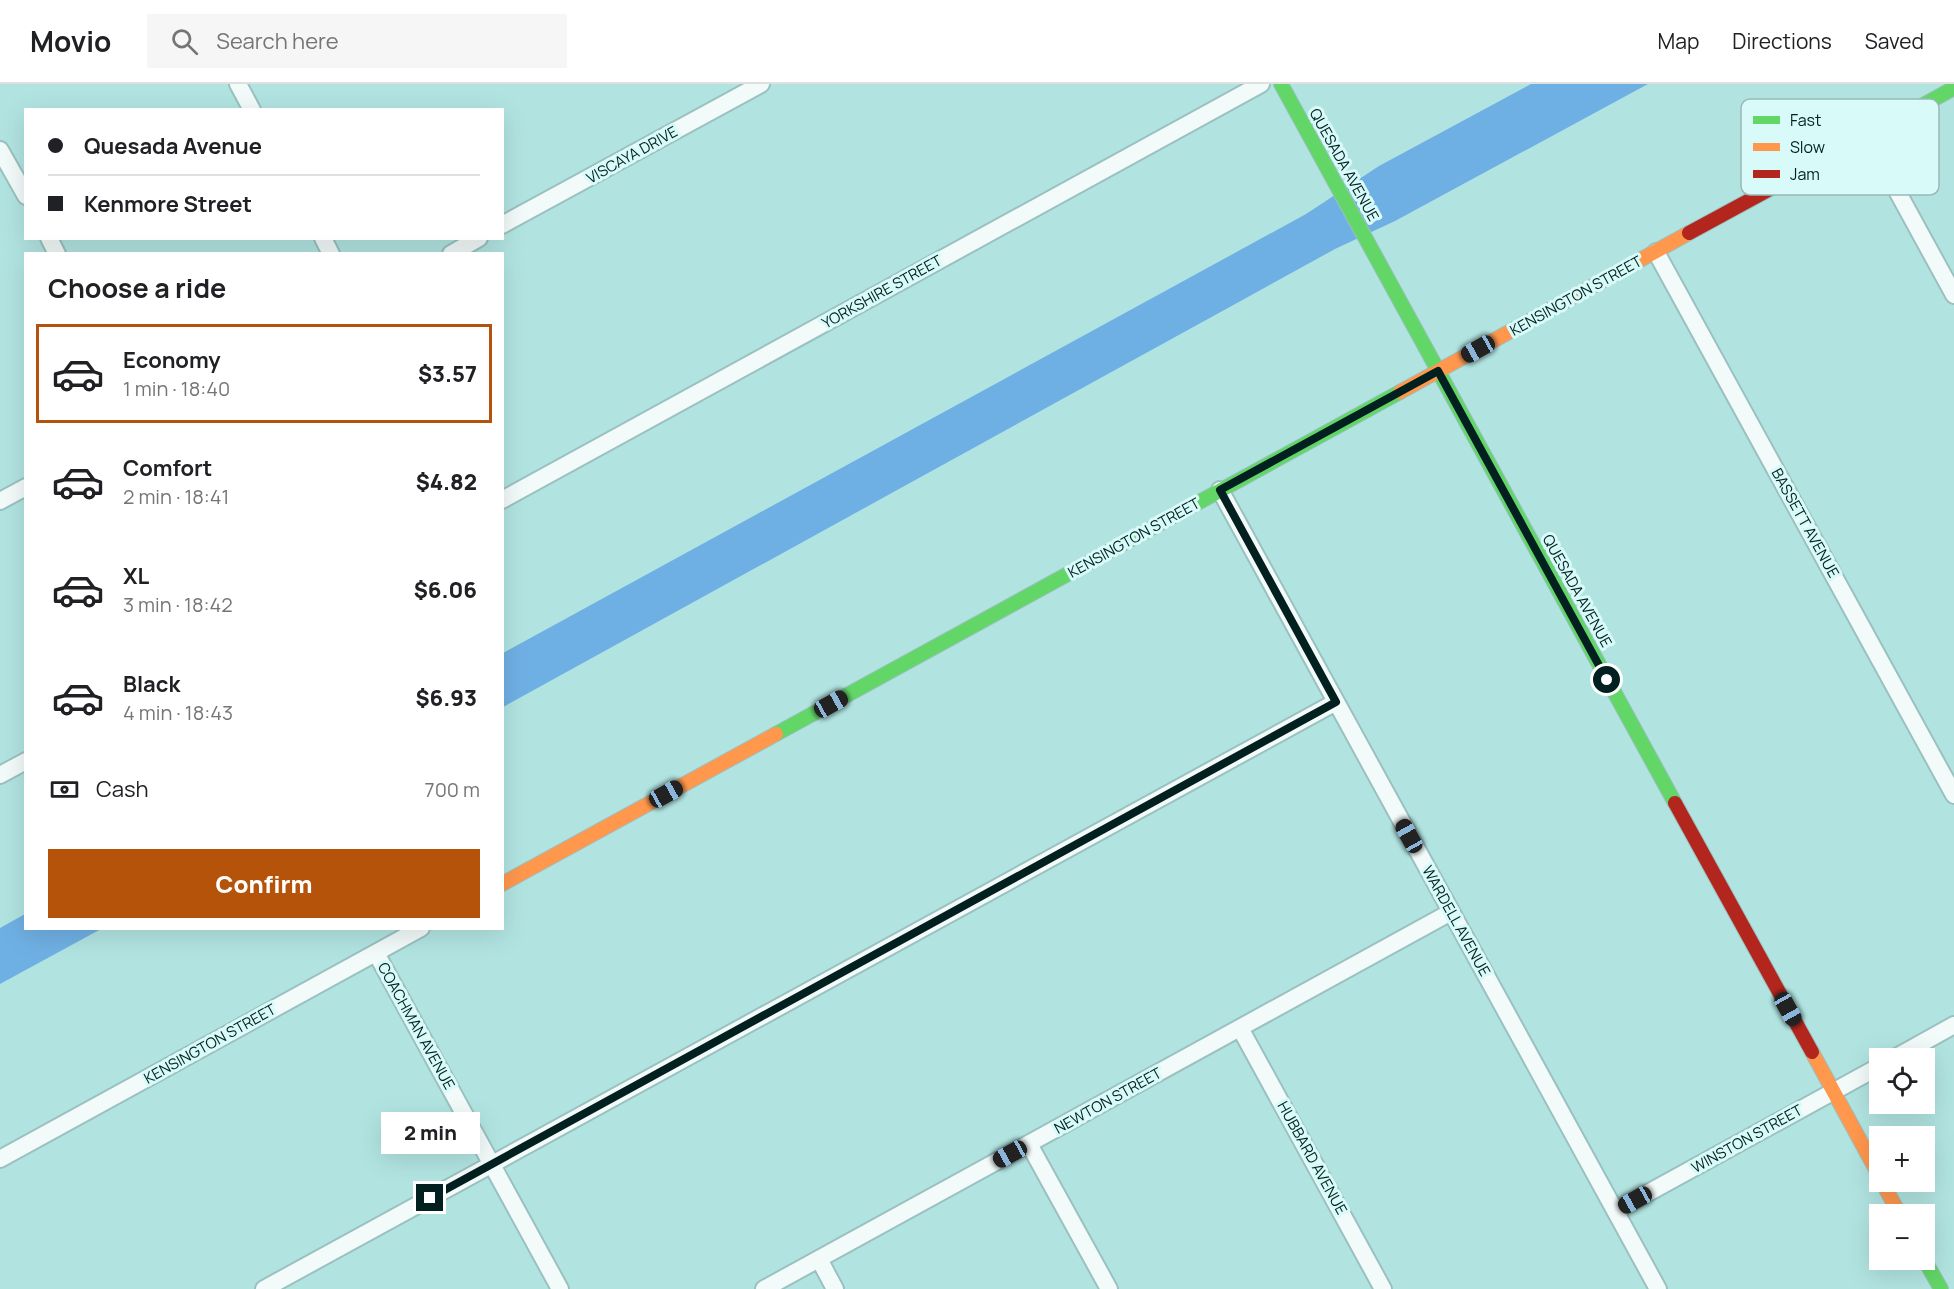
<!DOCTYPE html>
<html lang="en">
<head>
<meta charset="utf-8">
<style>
  :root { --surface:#fff; --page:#f6f6f6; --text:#202124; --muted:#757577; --line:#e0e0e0; --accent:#b45309 }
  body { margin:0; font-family:Manrope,sans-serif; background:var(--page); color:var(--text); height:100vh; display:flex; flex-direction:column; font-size:22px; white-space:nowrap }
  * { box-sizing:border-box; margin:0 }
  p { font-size:20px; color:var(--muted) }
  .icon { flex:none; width:33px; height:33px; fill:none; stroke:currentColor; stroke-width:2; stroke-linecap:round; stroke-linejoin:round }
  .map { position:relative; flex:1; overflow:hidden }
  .sheet { position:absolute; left:24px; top:168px; width:480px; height:678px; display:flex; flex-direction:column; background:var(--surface); border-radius:0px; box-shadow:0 6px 24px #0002 }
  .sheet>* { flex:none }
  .top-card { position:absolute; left:24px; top:24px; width:480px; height:132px; border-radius:0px; box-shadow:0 6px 24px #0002; display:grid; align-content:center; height:132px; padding:0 24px; background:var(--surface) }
  .tools { position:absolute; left:1869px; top:964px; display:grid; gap:12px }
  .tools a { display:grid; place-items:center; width:66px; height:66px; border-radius:0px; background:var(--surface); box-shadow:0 6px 24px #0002; font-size:30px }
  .end { position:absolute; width:27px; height:27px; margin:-14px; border:8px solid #02201f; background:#fff; box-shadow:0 0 0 3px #fff }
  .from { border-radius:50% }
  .bubble { position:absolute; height:42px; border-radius:0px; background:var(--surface); box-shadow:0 6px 24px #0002; font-size:20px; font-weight:800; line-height:42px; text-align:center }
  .car { position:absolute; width:18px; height:36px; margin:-18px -9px; border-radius:8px; box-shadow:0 0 4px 2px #0007; background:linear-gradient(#222 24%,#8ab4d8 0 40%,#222 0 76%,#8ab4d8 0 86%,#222 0) }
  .top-card b { display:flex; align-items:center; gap:21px; height:57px; font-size:22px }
  .top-card b+b { border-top:2px solid var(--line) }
  .top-card i { width:15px; height:15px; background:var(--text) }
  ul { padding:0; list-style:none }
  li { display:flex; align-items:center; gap:18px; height:99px; margin:0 12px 9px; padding:0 12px; border:3px solid transparent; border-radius:0px }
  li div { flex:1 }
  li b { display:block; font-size:22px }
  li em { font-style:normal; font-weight:800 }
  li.active { border-color:var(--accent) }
  li>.icon { width:54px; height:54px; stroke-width:1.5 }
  h2 { padding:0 24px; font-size:27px; line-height:72px }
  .pay { display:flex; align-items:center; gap:15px; height:66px; padding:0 24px; font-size:22px }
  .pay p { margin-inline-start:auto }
  .button { display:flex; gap:12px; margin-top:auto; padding:12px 24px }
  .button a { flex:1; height:69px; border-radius:0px; background:var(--accent); color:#fff; font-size:24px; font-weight:800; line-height:69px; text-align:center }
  header { display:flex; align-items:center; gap:36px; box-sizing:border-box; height:84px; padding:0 30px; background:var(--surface); border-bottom:2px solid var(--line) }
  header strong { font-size:28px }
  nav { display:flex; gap:33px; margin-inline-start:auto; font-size:21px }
  .search { width:420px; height:54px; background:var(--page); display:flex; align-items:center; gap:15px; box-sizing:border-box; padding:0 21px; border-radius:0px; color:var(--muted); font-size:22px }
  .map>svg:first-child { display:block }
  .water { fill:#6fb0e4 }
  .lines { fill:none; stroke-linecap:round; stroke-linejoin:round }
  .street-casing { stroke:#9ac1c0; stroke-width:20 }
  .fast-casing { stroke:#9ac1c0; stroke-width:16 }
  .slow-casing { stroke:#9ac1c0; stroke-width:16 }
  .jam-casing { stroke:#9ac1c0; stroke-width:16 }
  .street { stroke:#f3fbfa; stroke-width:16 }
  .fast { stroke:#63d668; stroke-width:14 }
  .slow { stroke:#ff974d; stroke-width:14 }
  .jam { stroke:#b3261e; stroke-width:14 }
  .route { stroke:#02201f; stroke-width:8 }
  .labels { text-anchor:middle; stroke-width:6; stroke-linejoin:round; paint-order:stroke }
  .street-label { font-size:15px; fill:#02201f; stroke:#d8fbf9 }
  .key { fill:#d8fbf9; stroke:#98b9b8; stroke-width:1.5 }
  .key-label { font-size:16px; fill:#02201f }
</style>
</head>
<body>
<header>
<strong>Movio</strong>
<div class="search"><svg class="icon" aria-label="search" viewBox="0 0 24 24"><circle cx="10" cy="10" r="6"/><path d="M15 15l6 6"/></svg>Search here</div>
<nav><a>Map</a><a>Directions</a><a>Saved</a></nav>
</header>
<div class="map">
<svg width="1954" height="1205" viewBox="0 0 1954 1205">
  <rect width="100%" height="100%" fill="#b1e4e1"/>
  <!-- water -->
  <path class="water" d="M1531,0H1648L1395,137L1335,165L503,623V569L1306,130L1379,82Z
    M25,830L26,844L101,845L0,900V844Z"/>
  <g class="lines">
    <defs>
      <path id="street" d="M238,0L252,26
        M1867,52L1954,211
        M0,66L26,112
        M502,141L761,0
        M49,154L57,170
        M323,154L331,170
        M1656,168L1954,711
        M451,170L479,154
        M1220,406L1658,1205
        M502,416L1261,0
        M0,417L26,403
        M0,691L26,677
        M376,869L560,1205
        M1240,944L1383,1205
        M1893,975L1954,941
        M1029,1060L1109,1205
        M0,1075L421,844
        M1615,1127L1880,982
        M819,1175L835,1205
        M264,1205L1336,618
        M764,1205L1451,828"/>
      <path id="fast" d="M1281,0L1675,719
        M1818,79L1954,4
        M776,650L1400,308
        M1924,1175L1941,1205"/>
      <path id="slow" d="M1400,308L1689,149
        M502,800L776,650
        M1812,968L1880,1093
        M1882,1098L1900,1131"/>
      <path id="jam" d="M1689,149L1818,79
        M1675,719L1812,968"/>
    </defs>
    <!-- street casing -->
    <use href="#street" class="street-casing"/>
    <!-- fast casing -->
    <use href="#fast" class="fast-casing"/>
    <!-- slow casing -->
    <use href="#slow" class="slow-casing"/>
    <!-- jam casing -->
    <use href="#jam" class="jam-casing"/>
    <!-- street -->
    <use href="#street" class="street"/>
    <!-- fast -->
    <use href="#fast" class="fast"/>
    <!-- slow -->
    <use href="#slow" class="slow"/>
    <!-- jam -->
    <use href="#jam" class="jam"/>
  </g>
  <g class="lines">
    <!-- route -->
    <path class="route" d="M430,1114L1336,618L1220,406L1438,287L1607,596"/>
  </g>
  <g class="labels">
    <!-- street labels -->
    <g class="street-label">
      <text transform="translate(632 71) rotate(-29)" y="5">VISCAYA DRIVE</text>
      <text transform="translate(1344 81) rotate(61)" y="5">QUESADA AVENUE</text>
      <text transform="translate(882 208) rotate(-29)" y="5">YORKSHIRE STREET</text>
      <text transform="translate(1576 212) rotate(-29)" y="5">KENSINGTON STREET</text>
      <text transform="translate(1805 439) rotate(61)" y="5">BASSETT AVENUE</text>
      <text transform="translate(1134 454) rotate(-29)" y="5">KENSINGTON STREET</text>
      <text transform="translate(1577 507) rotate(61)" y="5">QUESADA AVENUE</text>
      <text transform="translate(1456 837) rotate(61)" y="5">WARDELL AVENUE</text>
      <text transform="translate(416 942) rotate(61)" y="5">COACHMAN AVENUE</text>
      <text transform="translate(210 960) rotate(-29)" y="5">KENSINGTON STREET</text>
      <text transform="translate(1108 1017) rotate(-29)" y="5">NEWTON STREET</text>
      <text transform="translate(1747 1055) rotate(-29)" y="5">WINSTON STREET</text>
      <text transform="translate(1312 1074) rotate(61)" y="5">HUBBARD AVENUE</text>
    </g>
  </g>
  <!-- legend -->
  <rect x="1741" y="15" width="198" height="96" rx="9" class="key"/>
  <rect x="1753" y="32" width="27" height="8" fill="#63d668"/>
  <rect x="1753" y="59" width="27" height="8" fill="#ff974d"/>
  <rect x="1753" y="86" width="27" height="8" fill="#b3261e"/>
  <g class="key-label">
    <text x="1790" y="42">Fast</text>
    <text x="1790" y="69">Slow</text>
    <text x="1790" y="96">Jam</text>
  </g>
</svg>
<div class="tools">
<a><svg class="icon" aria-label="locate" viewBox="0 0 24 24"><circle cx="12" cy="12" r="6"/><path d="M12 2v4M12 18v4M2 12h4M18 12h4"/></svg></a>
<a>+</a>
<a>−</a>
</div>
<i class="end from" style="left:1607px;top:596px"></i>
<i class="end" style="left:430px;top:1114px"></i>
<div class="bubble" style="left:381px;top:1028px;width:99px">2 min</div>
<i class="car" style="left:1478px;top:265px;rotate:241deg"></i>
<i class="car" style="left:831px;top:620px;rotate:61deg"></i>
<i class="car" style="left:666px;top:710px;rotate:61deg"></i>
<i class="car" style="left:1409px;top:752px;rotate:331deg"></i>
<i class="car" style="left:1788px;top:925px;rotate:151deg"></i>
<i class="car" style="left:1010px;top:1070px;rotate:241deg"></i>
<i class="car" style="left:1635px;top:1116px;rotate:241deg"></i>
<div class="top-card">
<b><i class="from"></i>Quesada Avenue</b>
<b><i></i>Kenmore Street</b>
</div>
<section class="sheet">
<h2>Choose a ride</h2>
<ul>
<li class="active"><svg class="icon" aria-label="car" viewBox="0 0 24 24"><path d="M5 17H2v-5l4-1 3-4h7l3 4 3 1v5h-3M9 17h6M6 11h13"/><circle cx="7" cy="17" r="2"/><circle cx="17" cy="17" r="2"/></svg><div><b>Economy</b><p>1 min · 18:40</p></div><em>$3.57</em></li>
<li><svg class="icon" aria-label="car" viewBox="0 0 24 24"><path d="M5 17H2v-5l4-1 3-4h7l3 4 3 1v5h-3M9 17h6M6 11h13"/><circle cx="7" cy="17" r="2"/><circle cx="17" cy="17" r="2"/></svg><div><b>Comfort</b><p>2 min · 18:41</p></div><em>$4.82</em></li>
<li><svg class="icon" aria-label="car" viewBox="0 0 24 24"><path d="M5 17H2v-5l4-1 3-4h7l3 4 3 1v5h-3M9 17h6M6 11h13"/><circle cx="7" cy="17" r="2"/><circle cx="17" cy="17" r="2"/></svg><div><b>XL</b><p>3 min · 18:42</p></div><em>$6.06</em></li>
<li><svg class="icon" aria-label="car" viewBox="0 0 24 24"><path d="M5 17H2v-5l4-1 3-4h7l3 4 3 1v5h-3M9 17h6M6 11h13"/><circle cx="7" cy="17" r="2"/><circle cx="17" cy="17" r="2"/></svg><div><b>Black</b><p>4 min · 18:43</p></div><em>$6.93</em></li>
</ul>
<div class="pay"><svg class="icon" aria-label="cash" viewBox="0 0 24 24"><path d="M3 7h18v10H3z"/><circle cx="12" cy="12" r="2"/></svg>Cash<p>700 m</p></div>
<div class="button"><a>Confirm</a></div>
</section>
</div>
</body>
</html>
